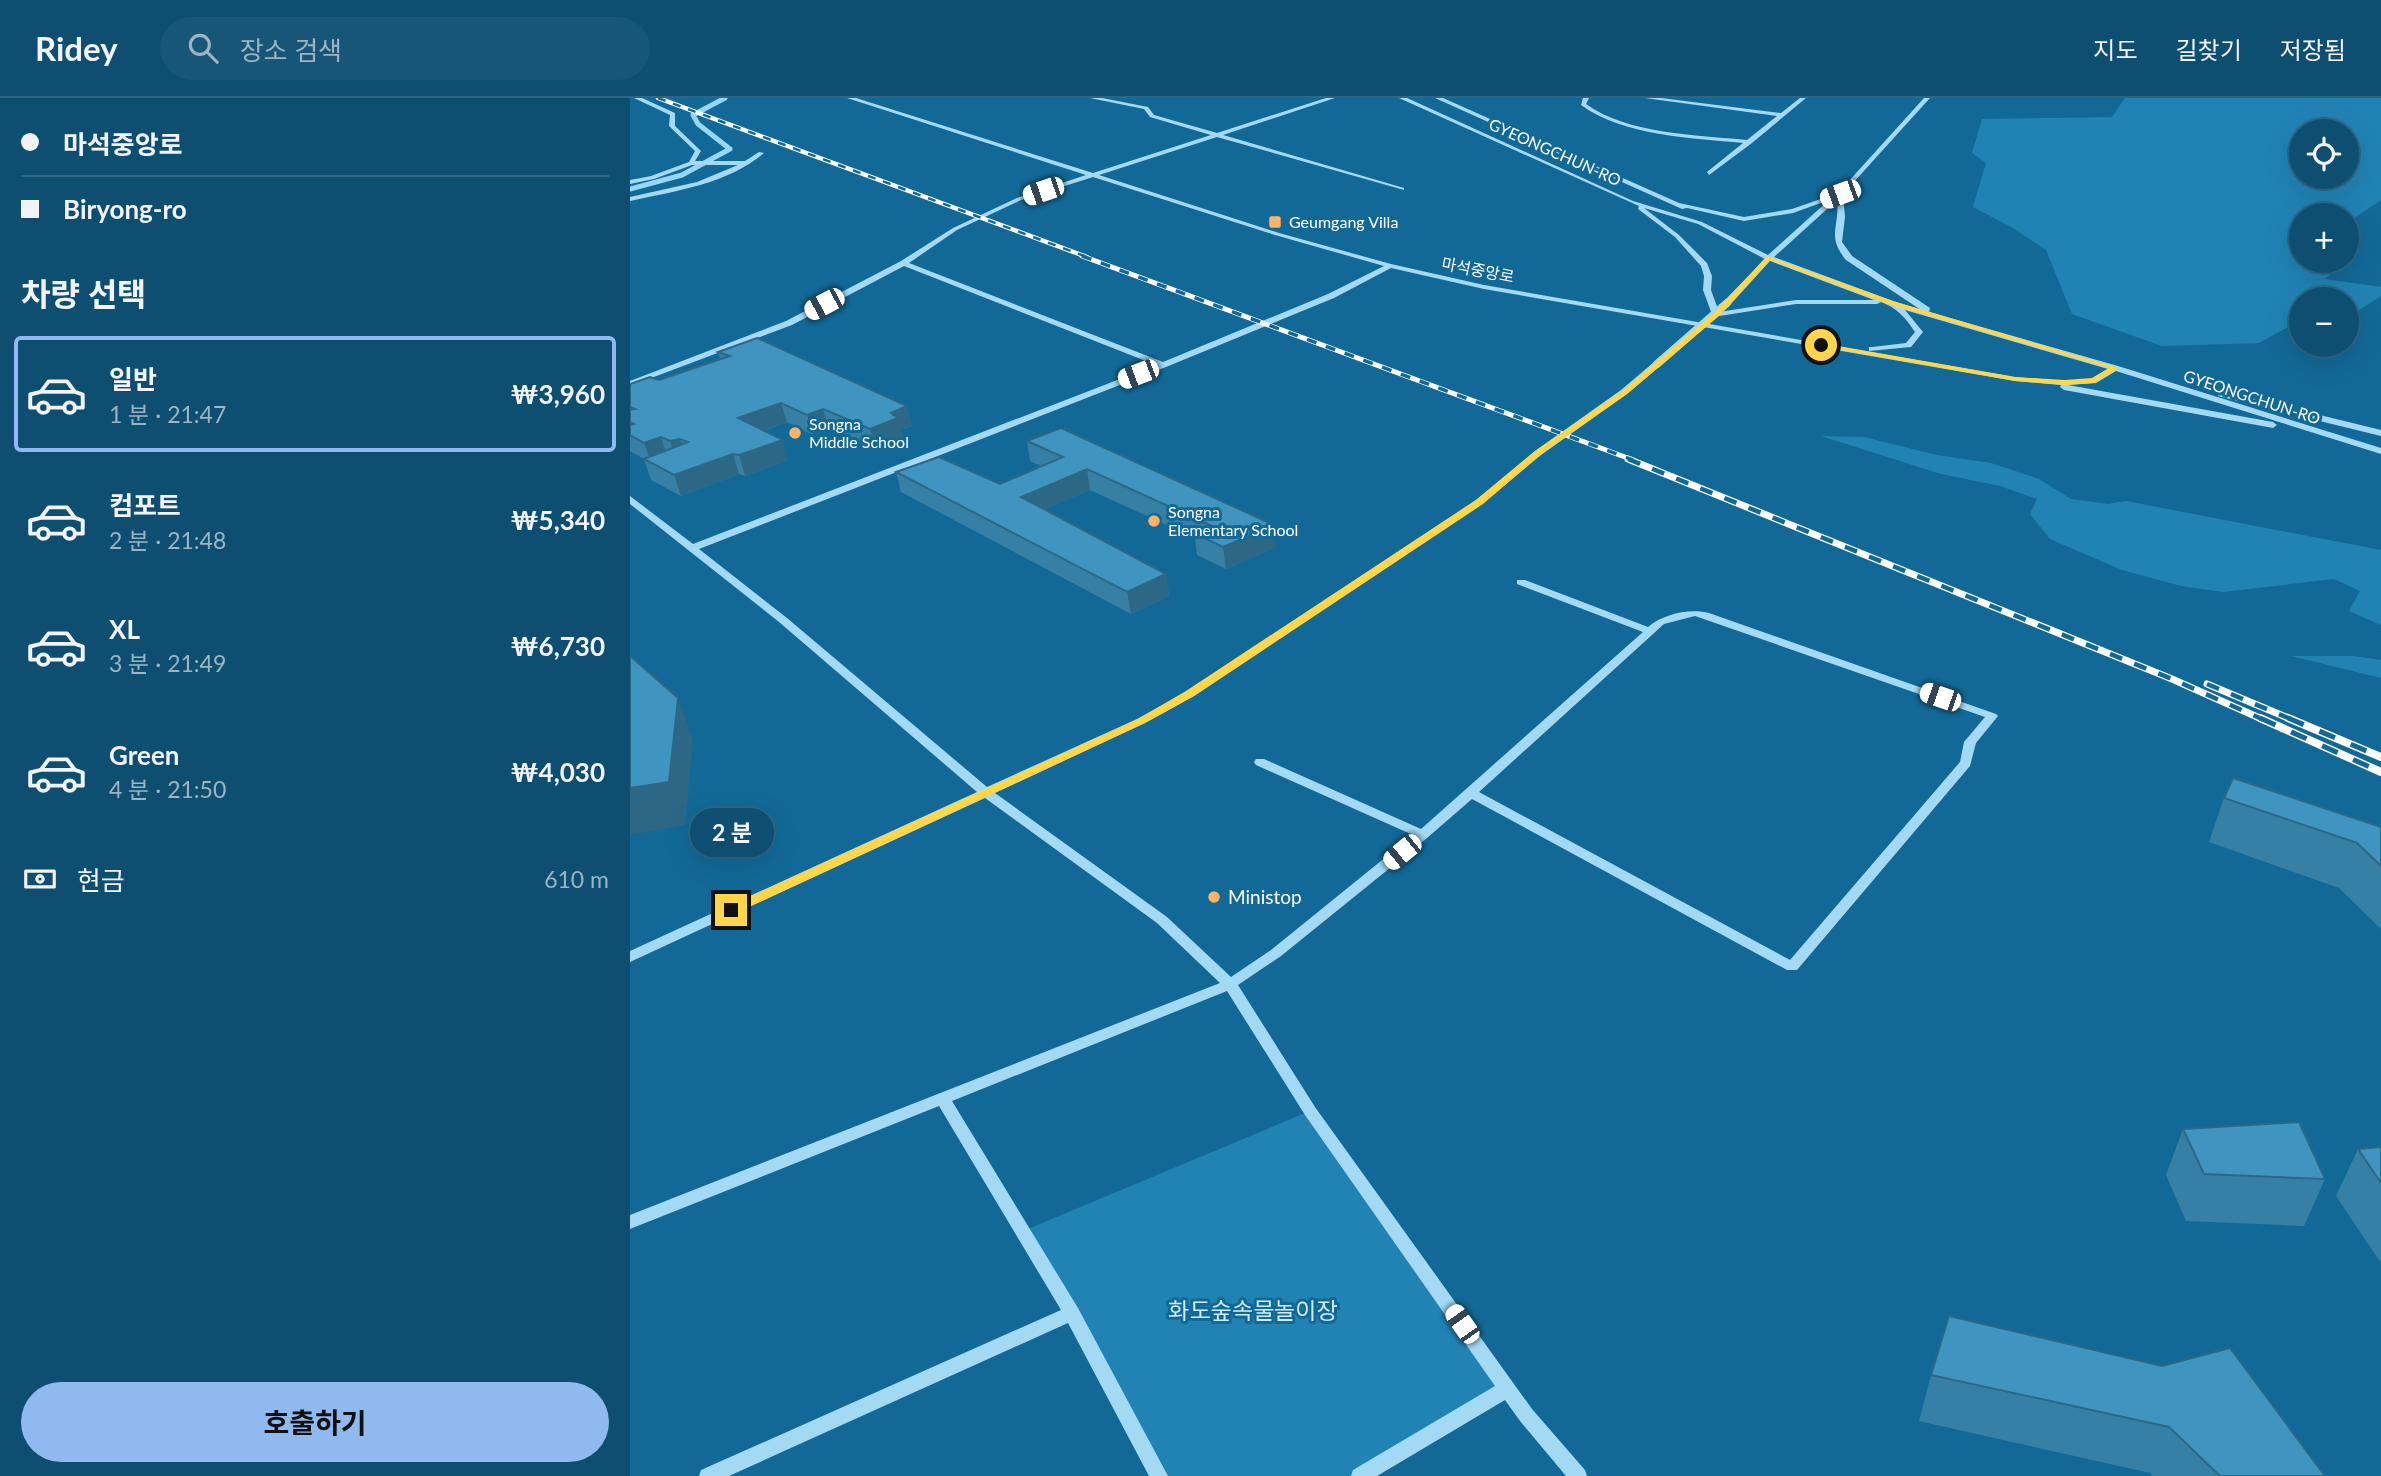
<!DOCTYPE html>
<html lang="ko">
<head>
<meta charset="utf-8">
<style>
  :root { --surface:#0e4f71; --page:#175676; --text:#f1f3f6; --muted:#9bb5c3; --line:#2e6684; --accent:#90b9f0 }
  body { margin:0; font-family:Lato,"Noto Sans KR",sans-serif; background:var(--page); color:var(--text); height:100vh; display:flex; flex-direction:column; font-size:26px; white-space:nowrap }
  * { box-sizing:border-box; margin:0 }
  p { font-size:23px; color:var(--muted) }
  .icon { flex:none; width:38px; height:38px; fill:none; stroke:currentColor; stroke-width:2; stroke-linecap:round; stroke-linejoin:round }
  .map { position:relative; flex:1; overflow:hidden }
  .sheet { display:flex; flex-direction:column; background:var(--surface); width:630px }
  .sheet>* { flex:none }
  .banner { display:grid; align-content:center; height:154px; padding:0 21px; background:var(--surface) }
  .buttons { position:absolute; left:1659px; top:21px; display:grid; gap:14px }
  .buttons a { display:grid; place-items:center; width:70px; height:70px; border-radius:50%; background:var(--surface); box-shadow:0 7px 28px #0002,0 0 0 2px var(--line); font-size:35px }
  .end { position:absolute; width:32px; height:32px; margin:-16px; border:9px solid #ffd54a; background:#111; box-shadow:0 0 0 4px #111 }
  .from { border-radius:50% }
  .bubble { position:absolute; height:49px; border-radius:24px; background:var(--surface); box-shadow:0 7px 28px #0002,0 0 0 2px var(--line); font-size:23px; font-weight:700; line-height:49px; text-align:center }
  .car { position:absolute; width:21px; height:42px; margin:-21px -10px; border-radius:9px; box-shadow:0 0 5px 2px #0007; background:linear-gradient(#fff 24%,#345 0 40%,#fff 0 76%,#345 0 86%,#fff 0) }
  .banner b { display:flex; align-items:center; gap:24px; height:66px; font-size:26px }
  .banner b+b { border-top:2px solid var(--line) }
  .banner i { width:18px; height:18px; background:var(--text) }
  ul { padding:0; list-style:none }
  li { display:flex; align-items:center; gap:21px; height:116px; margin:0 14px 10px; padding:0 7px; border:4px solid transparent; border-radius:7px }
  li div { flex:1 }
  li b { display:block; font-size:26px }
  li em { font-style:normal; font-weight:700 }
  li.current { border-color:var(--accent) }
  li>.icon { width:63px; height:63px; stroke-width:1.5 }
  h2 { padding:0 21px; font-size:32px; line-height:84px }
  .pay { display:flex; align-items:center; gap:18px; height:77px; padding:0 21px; font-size:26px }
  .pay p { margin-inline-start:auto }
  .button { display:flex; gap:14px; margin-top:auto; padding:14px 21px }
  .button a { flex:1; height:80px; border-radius:42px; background:var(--accent); color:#111; font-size:28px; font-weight:700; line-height:80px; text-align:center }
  header { display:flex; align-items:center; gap:42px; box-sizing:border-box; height:98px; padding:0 35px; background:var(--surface); border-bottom:2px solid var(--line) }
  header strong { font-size:33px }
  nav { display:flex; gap:38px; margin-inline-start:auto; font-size:24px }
  .search { width:490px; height:63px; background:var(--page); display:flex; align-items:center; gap:18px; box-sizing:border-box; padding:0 24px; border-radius:38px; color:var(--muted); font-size:26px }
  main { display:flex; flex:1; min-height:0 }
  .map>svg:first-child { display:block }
  .green { fill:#2183b4; fill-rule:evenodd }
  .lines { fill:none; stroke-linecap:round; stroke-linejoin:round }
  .stream { stroke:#94d7f6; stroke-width:5 }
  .minor { fill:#a3d9f3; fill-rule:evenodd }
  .rail-far3-casing { stroke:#fff; stroke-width:4.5 }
  .rail-far2-casing { stroke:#fff; stroke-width:5 }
  .rail-far1-casing { stroke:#fff; stroke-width:7 }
  .rail-casing { stroke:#fff; stroke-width:8 }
  .rail-far3 { stroke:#126997; stroke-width:2.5; stroke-dasharray:8; stroke-linecap:butt }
  .rail-far2 { stroke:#126997; stroke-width:3.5; stroke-dasharray:10; stroke-linecap:butt }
  .rail-far1 { stroke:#126997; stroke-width:4.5; stroke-dasharray:13; stroke-linecap:butt }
  .rail { stroke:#126997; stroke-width:5; stroke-dasharray:17; stroke-linecap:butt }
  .minor-bridge { stroke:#a3d9f3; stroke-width:8 }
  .wall { fill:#3680a5 }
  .shaded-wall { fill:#2c6886 }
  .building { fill:#3f95c0; stroke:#2c6886; stroke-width:2 }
  .route { fill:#ffd54a }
  .poi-dot { fill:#ffb165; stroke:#126997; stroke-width:2.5 }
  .labels { text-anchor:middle; stroke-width:6; stroke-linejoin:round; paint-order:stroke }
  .far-street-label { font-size:16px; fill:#fff; stroke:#126997 }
  .far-poi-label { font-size:16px; fill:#fff; stroke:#126997; text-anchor:start }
  .poi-label { font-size:19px; fill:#fff; stroke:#126997; text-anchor:start }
  .near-park-label { font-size:23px; fill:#cbedfd; stroke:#126997 }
</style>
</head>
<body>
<header>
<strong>Ridey</strong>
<div class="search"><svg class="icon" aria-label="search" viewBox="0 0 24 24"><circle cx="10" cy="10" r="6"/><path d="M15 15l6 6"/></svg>장소 검색</div>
<nav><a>지도</a><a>길찾기</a><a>저장됨</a></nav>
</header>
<main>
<section class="sheet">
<div class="banner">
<b><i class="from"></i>마석중앙로</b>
<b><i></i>Biryong-ro</b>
</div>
<h2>차량 선택</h2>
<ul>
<li class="current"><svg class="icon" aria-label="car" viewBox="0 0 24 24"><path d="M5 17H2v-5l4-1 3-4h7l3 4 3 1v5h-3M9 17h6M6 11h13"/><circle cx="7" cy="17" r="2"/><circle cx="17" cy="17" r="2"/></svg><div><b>일반</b><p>1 분 · 21:47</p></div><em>₩3,960</em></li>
<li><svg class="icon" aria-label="car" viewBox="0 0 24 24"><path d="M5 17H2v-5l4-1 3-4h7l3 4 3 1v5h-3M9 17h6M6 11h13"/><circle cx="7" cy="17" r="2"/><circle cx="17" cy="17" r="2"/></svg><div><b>컴포트</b><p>2 분 · 21:48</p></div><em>₩5,340</em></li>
<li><svg class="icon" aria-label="car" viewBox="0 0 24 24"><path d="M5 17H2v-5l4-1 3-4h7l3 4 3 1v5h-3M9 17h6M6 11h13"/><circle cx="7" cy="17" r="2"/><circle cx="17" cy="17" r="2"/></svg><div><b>XL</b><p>3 분 · 21:49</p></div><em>₩6,730</em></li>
<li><svg class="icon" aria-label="car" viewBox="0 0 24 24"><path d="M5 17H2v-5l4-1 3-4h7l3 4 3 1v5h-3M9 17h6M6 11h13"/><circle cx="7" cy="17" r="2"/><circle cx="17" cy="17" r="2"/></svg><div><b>Green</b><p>4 분 · 21:50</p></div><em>₩4,030</em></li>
</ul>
<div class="pay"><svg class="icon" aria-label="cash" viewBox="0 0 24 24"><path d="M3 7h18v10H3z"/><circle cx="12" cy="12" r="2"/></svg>현금<p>610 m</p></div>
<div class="button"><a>호출하기</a></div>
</section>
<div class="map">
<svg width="1751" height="1378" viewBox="0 0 1751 1378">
  <rect width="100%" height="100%" fill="#126997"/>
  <!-- green -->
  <path class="green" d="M1495,0H1751V102L1717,125V117H1671V163H1709L1711,166L1695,181L1751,189V198L1726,214L1717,215V201H1671V222L1629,245L1532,248L1442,216L1416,152L1381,129L1343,109L1356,65L1342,55L1352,21L1482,19ZM1717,33V79H1671V33Z
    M1191,338L1234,339L1307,357L1361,365L1409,381L1441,401L1478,406L1496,403L1751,452V527L1719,513L1730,493L1704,481L1593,494L1551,488L1492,472L1420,441L1400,416L1407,401L1370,388L1311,376Z
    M1661,558H1724L1751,562V580Z
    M680,1013L878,1290L730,1378H527L393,1133Z"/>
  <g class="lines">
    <!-- stream -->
    <path class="stream" d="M0,91L52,77L100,51L68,26L63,17L95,0"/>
    <!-- minor -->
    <path class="minor" d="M4,0H12L45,15V28L71,53L65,63H115L129,54L134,55C98,86 45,93 0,103V99L67,84L108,67H62L24,81L0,86V82L21,78L59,64L65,53L39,28L40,17Z
      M217,0H226L463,75L581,37L520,19L514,11L460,0H472L518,9L524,17L587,35L696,0H705L593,37L774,90V92L587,39L469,77L649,135L761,166L854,187L1385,279L1435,283L1461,281L1478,271L1275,212L1293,234L1281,249L1239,253V249H1242L1276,245L1285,234C1275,219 1267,210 1251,204L1247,206H1166L1083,219L1073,192L1074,178L1071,168L1045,139L1008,111L1009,108L769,0H777L1003,103L1072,124L1138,157L1199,102L1163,115L1114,123L1057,110L1052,111L805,0H813L1049,105L1114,119L1162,111L1208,95L1294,0H1300L1213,96L1215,119L1212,144L1222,158L1300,210L1299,214L1488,268L1751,350V356L1486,273L1466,285L1438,287L1643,324L1647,327L1643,330L1434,292L1430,289L1431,287L1385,283L854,191L761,170L704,200L536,269L69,451L157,520L357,689L507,621L556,594L846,402L905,353L991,292L1024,264H1030V268L997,296L911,357L852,406L564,598L515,625L365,695L537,819L601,879L641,852L783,737L626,667L624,664L626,661H634L791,731L1013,534L887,486V482H895L1018,529C1033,516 1060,510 1079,515L1366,616L1368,618L1346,645L1340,668L1167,872H1157L842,701L797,740L651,858L608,887L685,1009L902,1311L955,1372L957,1378H936L890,1323L875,1302L747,1378H721L723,1372L865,1288L675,1017L597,893L322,1003L448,1210L538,1378H519L438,1225L99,1378H69L71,1372L431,1212L309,1008L0,1131V1117L590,885L527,825L355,700L0,864V853L347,694L149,524L0,406V398L63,446L526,267L274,168L162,227L0,288V283L156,223L271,163L323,130L387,100L456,77ZM463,79L645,137L754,168L698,196L533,264L279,165L327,132L391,102ZM1207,102C1210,129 1196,138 1216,162L1291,212L1263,203L1144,159ZM1014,110L1068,126L1135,161L1094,203V207H1100L1140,163L1244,202H1166L1089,214L1081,192L1082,178L1077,165L1049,137ZM1065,518L1355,619L1334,644L1330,664L1160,862L849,694L1034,526Z
      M953,0H959L956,6C997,36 1067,37 1117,42L1147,18L1015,0H1031L1151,15L1170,0H1176L1122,45L1079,77L1077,74L1113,45C1062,40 993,38 951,7Z
      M1591,293L1751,332V338L1588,298V294Z"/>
    <defs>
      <path id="rail-far3" d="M28,0L457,159"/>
      <path id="rail-far2" d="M452,158L1003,362"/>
      <path id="rail-far1" d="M998,361L1542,581L1634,622
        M1577,586L1663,622"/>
      <path id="rail" d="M1630,620L1751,674
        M1658,620L1751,659"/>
    </defs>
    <!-- rail-far3 casing -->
    <use href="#rail-far3" class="rail-far3-casing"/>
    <!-- rail-far2 casing -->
    <use href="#rail-far2" class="rail-far2-casing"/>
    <!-- rail-far1 casing -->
    <use href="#rail-far1" class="rail-far1-casing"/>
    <!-- rail casing -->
    <use href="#rail" class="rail-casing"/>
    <!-- rail-far3 -->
    <use href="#rail-far3" class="rail-far3"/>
    <!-- rail-far2 -->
    <use href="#rail-far2" class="rail-far2"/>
    <!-- rail-far1 -->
    <use href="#rail-far1" class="rail-far1"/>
    <!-- rail -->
    <use href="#rail" class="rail"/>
    <!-- minor-bridge -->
    <path class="minor-bridge" d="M1027,266L1097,205"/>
  </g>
  <!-- wall -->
  <path class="wall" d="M127,240L282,328L271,332L273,340L245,351L199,331L183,337L157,324L134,333L158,362L115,378L109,376L51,398L21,382L14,361L0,353V286L29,282L90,261L88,254Z
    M397,343L646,449L596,471L567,457L565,440L460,392L415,411L536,476L539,498L501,516L271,394L266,374L370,386L411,368L400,363Z
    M1594,700L1751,729V831L1709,790L1579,744Z
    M1553,1031L1695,1081L1674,1128L1556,1123L1536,1077Z
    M1751,1049V1165L1706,1098L1728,1051Z
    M1319,1218L1695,1378H1522L1520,1375L1289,1323L1301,1277Z"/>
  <!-- shaded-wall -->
  <path class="shaded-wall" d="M151,305L157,324L114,340L108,320Z
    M277,308L282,328L271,332L273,340L245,351L240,331L261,315Z
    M193,311L199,331L183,337L177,317Z
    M31,339L38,360L21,365L14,345Z
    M50,341L57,361L47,364L40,343Z
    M153,342L158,362L115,378L109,357Z
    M103,356L109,376L51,398L44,377Z
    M457,371L460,392L395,420L391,399Z
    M644,427L646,449L596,471L593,449Z
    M536,476L539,498L501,516L497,494Z
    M48,600L63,642L55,727L0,737V690Z"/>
  <!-- building -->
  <path class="building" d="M127,240L277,308L261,315L268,320L240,331L193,311L177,317L151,305L108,320L153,342L109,357L103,356L44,377L14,361L58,344L50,341L40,343L31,339L14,345L0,337V327L4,326L0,324V312L5,311L0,309V286L20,279L29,282L100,258L88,254Z
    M431,330L644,427L593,449L564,435L582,428L457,371L391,399L536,476L497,494L266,374L309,359L370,386L433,359L397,343Z
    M0,558L48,600L39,684L0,690Z
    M1603,680L1751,729V768L1727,745L1594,700Z
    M1669,1024L1695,1081L1574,1076L1553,1031Z
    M1751,1049V1085L1728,1051Z
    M1319,1218L1532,1268L1600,1250L1695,1378H1590L1539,1329L1301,1277Z"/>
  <!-- route -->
  <path class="route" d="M1137,158L1263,203L1489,270L1464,285L1435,287L1385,283L1189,248L1191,245L1385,279L1435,282L1462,280L1479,270L1258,206L1140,162L1089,218L997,296L911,356L853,406L564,598L515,625L106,815H97V809L508,621L556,593L846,402L905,353L992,293L1084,215Z"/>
  <!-- markers -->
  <g class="poi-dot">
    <rect x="638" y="117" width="14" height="14" rx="3.5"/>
    <circle cx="165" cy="335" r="7"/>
    <circle cx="524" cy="423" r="7"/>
    <circle cx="584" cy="799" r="7"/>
  </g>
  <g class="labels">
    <!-- far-street labels -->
    <g class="far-street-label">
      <text transform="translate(925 54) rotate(24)" y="6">GYEONGCHUN-RO</text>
      <text transform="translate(848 172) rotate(11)" y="6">마석중앙로</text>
      <text transform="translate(1622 299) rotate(18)" y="6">GYEONGCHUN-RO</text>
    </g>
    <!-- far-poi labels -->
    <g class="far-poi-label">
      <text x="659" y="130">Geumgang Villa</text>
      <text x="179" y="332">Songna<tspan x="179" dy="18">Middle School</tspan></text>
      <text x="538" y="420">Songna<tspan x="538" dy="18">Elementary School</tspan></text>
    </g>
    <!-- poi labels -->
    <g class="poi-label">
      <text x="598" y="806">Ministop</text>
    </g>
    <!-- near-park labels -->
    <g class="near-park-label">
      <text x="623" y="1221">화도숲속물놀이장</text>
    </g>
  </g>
</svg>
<div class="buttons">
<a><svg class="icon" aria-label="locate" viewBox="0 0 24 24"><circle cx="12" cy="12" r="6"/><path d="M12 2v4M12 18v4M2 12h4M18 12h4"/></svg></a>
<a>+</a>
<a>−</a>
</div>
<i class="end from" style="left:1191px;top:247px"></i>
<i class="end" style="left:101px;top:812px"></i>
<div class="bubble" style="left:60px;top:710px;width:84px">2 분</div>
<i class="car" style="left:413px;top:93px;rotate:251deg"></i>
<i class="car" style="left:1210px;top:96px;rotate:250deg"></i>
<i class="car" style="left:194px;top:206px;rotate:242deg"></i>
<i class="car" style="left:508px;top:276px;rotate:249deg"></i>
<i class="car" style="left:1310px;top:599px;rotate:289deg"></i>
<i class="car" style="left:772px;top:754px;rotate:231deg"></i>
<i class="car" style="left:832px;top:1226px;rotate:325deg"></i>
</div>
</main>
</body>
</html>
